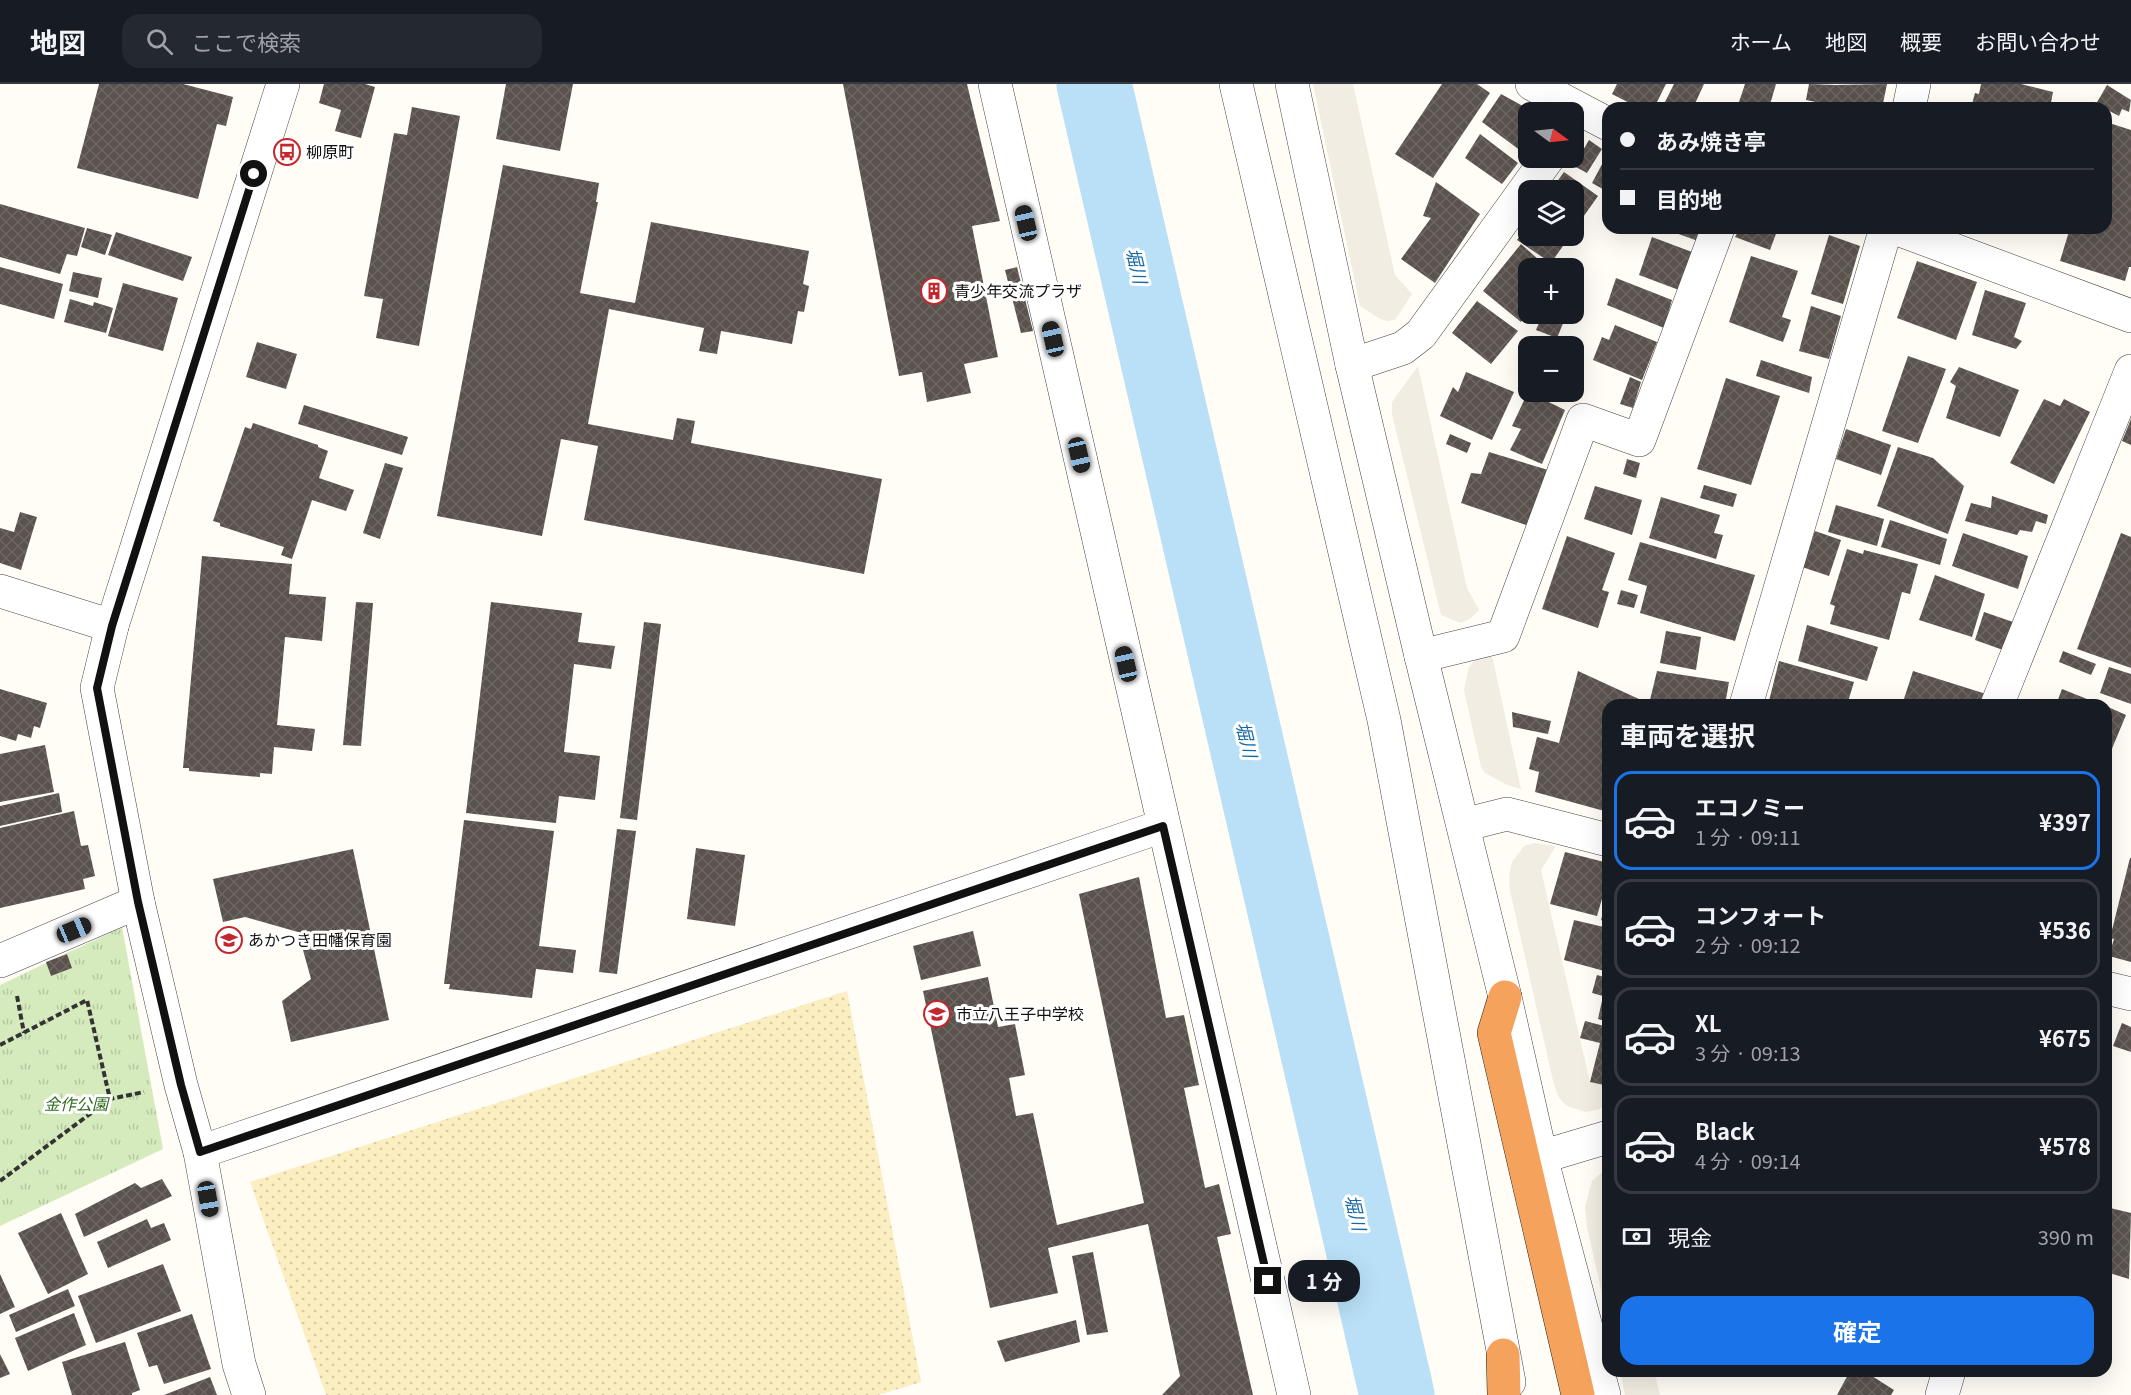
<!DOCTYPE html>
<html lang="ja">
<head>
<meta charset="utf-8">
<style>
  :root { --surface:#171b24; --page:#242831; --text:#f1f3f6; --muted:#9ea1a6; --line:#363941; --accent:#1a73e8 }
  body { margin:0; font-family:Georgia,"Noto Sans JP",serif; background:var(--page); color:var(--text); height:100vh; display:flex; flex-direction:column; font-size:22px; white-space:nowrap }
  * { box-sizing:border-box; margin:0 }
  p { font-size:20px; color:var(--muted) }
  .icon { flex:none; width:33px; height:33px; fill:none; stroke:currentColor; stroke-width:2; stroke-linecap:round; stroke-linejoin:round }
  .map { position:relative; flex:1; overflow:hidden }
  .drawer { position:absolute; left:1602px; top:615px; width:510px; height:678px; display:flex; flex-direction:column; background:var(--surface); border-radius:18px; box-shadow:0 6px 24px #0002 }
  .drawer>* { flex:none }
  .banner { position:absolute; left:1602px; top:18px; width:510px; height:132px; border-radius:18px; box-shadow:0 6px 24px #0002; display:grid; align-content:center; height:132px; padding:0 18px; background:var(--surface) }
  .needle { width:39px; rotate:105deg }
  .tools { position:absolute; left:1518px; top:18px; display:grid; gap:12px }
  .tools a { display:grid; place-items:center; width:66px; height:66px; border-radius:12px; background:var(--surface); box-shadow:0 6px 24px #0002; font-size:30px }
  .end { position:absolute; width:27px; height:27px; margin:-14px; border:8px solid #111; background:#fff; box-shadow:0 0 0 3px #fff }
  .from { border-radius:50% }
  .bubble { position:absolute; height:42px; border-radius:18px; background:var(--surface); box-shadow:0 6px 24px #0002; font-size:20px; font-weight:700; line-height:42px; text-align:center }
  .car { position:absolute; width:18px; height:36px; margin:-18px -9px; border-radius:8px; box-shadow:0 0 4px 2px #0007; background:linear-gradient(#222 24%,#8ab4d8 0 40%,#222 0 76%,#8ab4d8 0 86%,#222 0) }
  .banner b { display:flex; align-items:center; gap:21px; height:57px; font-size:22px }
  .banner b+b { border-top:2px solid var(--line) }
  .banner i { width:15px; height:15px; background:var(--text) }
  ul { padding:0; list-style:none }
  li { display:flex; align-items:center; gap:18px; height:99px; margin:0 12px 9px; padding:0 6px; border:3px solid var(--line); border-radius:18px }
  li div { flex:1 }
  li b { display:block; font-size:22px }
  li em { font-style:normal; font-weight:700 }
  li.selected { border-color:var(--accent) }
  li>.icon { width:54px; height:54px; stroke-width:1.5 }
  h2 { padding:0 18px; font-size:27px; line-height:72px }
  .pay { display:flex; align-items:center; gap:15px; height:66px; padding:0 18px; font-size:22px }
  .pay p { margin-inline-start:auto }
  .cta { display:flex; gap:12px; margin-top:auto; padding:12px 18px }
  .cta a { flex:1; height:69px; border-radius:18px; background:var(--accent); color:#fff; font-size:24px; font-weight:700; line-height:69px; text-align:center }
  header { display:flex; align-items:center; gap:36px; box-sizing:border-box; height:84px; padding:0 30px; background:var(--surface); border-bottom:2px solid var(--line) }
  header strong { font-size:28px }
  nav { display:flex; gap:33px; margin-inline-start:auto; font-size:21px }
  .search { width:420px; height:54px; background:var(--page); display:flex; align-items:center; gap:15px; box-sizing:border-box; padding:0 21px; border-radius:18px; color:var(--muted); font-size:22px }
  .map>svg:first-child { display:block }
  .sand { fill:url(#sand-dots) }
  .park { fill:url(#park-tufts) }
  .plaza { fill:#f1ede2 }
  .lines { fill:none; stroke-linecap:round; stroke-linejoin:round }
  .river { stroke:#b9e0f7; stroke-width:75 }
  .building { fill:url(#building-cross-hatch) }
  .minor-casing { stroke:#444; stroke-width:34 }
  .tertiary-casing { stroke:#444; stroke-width:34 }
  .motorway-casing { stroke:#222; stroke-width:34 }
  .path { stroke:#333; stroke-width:4; stroke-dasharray:6 3; stroke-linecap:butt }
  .minor { stroke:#fff; stroke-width:33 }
  .tertiary { stroke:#fff; stroke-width:33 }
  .motorway { stroke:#f5a25d; stroke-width:33 }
  .route { stroke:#111; stroke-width:8 }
  .labels { text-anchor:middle; stroke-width:6; stroke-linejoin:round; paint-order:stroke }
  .poi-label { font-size:16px; fill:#111; stroke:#fff; text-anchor:start }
  .park-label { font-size:16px; font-style:italic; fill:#2f6b1f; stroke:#fff }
  .water-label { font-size:18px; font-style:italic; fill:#1768a6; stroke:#fff }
</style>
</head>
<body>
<header>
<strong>地図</strong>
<div class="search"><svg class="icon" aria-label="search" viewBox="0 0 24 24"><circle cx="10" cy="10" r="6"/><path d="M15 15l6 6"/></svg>ここで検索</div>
<nav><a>ホーム</a><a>地図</a><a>概要</a><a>お問い合わせ</a></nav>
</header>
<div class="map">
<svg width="2131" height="1311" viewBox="0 0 2131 1311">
  <defs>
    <pattern id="sand-dots" width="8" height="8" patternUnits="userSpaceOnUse" patternTransform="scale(1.5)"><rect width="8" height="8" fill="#fbeec1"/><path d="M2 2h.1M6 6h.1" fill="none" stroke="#d6cba5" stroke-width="1.8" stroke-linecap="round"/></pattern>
    <pattern id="park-tufts" width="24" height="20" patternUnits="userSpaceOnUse" patternTransform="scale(1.5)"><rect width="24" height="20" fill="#d5ebbd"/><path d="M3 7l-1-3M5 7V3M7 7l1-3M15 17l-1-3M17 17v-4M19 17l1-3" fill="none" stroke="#b6c8a1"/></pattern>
    <pattern id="building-cross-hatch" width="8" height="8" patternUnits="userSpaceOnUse" patternTransform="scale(1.5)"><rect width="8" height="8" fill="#5a524d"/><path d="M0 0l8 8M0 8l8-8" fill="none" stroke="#6d6662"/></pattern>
  </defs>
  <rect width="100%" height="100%" fill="#fffdf5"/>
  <!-- sand -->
  <path class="sand" d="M847,907L921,1298L878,1311H326L250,1098Z"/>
  <!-- park -->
  <path class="park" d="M122,843L163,1065L0,1142V901Z"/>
  <!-- plaza -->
  <path class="plaza" d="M1313,0H1353L1395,191L1412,210L1395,236L1388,237L1380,235L1360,222Z
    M1418,282L1467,504L1479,526L1471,534L1461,539L1441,531L1392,330V318Z
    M1491,567L1521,705L1507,701L1485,689L1481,683L1464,606L1469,583L1476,575Z
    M1534,759L1556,762L1541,786L1590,998L1608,1003V1021L1599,1025L1586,1028L1567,1022L1559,1014L1554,1001L1510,807L1509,792L1512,778L1524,762Z
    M1608,1083V1236L1587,1143L1585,1123L1592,1097Z
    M1620,1287H1654L1660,1311H1625Z"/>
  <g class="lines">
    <!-- river -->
    <path class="river" d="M1094,0L1397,1311"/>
  </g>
  <!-- building -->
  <path class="building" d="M99,0H183L233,13L226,42L217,40L198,115L77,84Z
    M324,0H365L375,3L361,54L335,47L341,26L319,19Z
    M506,0H573L560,67L496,55Z
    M843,0H967L1000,137L972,142L998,273L964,280L971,309L927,318L922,288L899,292Z
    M1442,0H1477L1490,9L1433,94L1395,70Z
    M1617,0H1666L1654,24H1639L1612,10Z
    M1674,0H1704L1693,24H1662Z
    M1745,0H1776L1769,24H1737Z
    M1809,0L1835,1L1887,0L1882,24H1846L1806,16Z
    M1981,0H2021L2053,8L2050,24H1971L1975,9L1979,10Z
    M2107,1L2131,16L2129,28L2122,25L2119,32L2096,20Z
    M1501,10L1534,28H1528V66L1525,70L1482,38Z
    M412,23L460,32L419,262L376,254L383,215L364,212L394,49L407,51Z
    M2106,38L2131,46V183H2129L2125,197L2060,177L2070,144H2106Z
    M1480,50L1518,79L1502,100L1465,74Z
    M1589,56L1602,65L1587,89L1574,82Z
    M1608,69V108L1592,99Z
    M503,81L599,99L596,118H598L580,209L635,219L651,138L809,167L803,200L809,202L804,228L798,227L792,260L721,247L717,270L699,267L704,244L609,225L588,340L673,356L677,334L695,337L691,359L882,395L864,490L584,436L598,362L561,355L542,452L437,432Z
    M1564,88L1598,112L1574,146V106H1551Z
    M1436,98L1480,130L1435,199L1401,175L1431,134L1423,132Z
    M0,120L85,144L77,172L67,170L60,190L0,173Z
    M1528,140V152H1570L1551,179L1517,156Z
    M87,144L112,151L105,171L81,163Z
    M1662,144H1703L1698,157Z
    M1740,144H1768L1777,147L1770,166L1735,153Z
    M116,148L192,173L183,197L108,171Z
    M1829,151L1860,162L1843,220L1811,210Z
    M1652,153L1692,168L1679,206L1639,191Z
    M1521,160L1548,184H1528V229L1521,238L1483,207Z
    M1751,172L1798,187L1782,233L1791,236L1783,258L1729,238Z
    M1917,177L1977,198L1956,256L1897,234Z
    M0,183L63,200L54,235L0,220Z
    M1017,183L1033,247L1021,249L1005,186Z
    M73,188L102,194L98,214L69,207Z
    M1616,194L1672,216L1664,244L1607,221Z
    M123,199L178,214L163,267L108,252Z
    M1985,206L2026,219L2014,253L2022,257L2016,265L1972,251Z
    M70,215L93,222L94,218L113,224L106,249L64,238Z
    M1477,217L1518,247L1491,280L1452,249Z
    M1811,222L1841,232L1829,275L1799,267Z
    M1543,230L1564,237L1557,254L1536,246Z
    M1615,241L1657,258L1642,296L1593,276L1602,253L1609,256Z
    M257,258L297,270L286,305L246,293Z
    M1908,272L1946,285L1918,359L1882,347Z
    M1761,276L1812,293L1809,309L1756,292Z
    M1959,283L2019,306L2000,353L1946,334L1956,302L1950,298Z
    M1466,288L1514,308L1492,356L1440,332L1453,303L1458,308Z
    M1630,293L1641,298L1633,324L1620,320Z
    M1726,294L1780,312L1751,401L1697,385Z
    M1528,308L1565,326L1542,380L1510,366L1521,345L1512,342Z
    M2044,315L2060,322L2064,315L2090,328L2054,400L2010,379Z
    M304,321L408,353L402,371L298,340Z
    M2131,335V361L2122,357Z
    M253,339L318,361V363L328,367L319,394L354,406L346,427L312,416L292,475L281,471L284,463L220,442V439L213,437L245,343L251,345Z
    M1846,345L1891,361L1881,391L1836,375Z
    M1450,350L1471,359L1467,369L1446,360Z
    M1898,363L1933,374L1964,402L1948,450L1877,422Z
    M1489,368L1548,386L1529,442L1461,419L1471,389L1481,390Z
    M1627,375L1640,379L1636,394L1623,390Z
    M385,379L403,384L380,455L363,449Z
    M1704,401L1737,410L1733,423L1700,414Z
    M1595,402L1642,416L1632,451L1584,435Z
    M1992,412L2048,431L2046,440L2036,437L2032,448L2020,446L2017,451L1965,437L1971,419L1991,424Z
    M1661,413L1720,431L1714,449L1723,451L1716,475L1649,454Z
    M1836,421L1884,435L1877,462L1828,448Z
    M20,428L37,433L21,486L0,479V444L14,448Z
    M1890,436L1947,455L1940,481L1881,463Z
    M1815,447L1841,456L1829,492L1802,483Z
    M1963,449L2028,472L2018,505L1952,482Z
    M2121,449L2131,453V584L2077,565Z
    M1567,452L1615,469L1602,506L1609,508L1598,544L1542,525Z
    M1640,458L1755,491L1735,557L1640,529L1647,502L1628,496Z
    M1847,465L1863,470L1864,466L1918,480L1910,510L1902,508L1889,556L1830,540L1835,522L1830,520Z
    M202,472L292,480L289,510L326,513L322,557L285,553L277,641L315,645L312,667L274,663L272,690L260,689V693L189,687V684H183Z
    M1935,491L1985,510L1972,553L1919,536Z
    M1621,506L1638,511L1634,524L1617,520Z
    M356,518L373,519L361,662L343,661Z
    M491,518L582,529L578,558L615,562L611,585L574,580L564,668L600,672L595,716L559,712L556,739L466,729Z
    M1984,528L2013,538L2003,566L1975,556Z
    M644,538L661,540L637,736L620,734Z
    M1807,541L1878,563L1867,597L1798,577Z
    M1666,547L1701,553L1696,586L1660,579Z
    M2063,567L2096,580L2091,591L2059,578Z
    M1779,577L1854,598L1847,621H1783L1769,617Z
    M2109,583L2131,590V620L2100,609Z
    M1578,587L1652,621H1608V728L1535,708L1539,688L1529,685L1537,653L1559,659Z
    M1657,587L1729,598L1725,621H1674L1650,616Z
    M1913,587L1986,610L1982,621H1902Z
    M0,605L47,619L40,644L34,642L31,654L18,650L16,657L0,652Z
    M2062,605L2102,621H2056Z
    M2106,622L2126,631L2106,679Z
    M1512,628L1551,637L1548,650L1513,643Z
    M45,661L54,708L0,718V670Z
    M59,709L62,728L0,742V722Z
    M74,727L81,762L88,761L95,792L83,795L85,805L0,824V744Z
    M464,736L554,747L539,862L576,866L573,889L536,885L532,914L449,905L450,900H444Z
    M617,745L636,747L617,890L599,888Z
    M696,764L745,771L735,842L687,835Z
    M353,765L389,936L291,958L282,917L311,895L298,848L245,833L223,838L213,795Z
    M1565,768L1608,779V794L1597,832L1550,820Z
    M2130,774H2131V878L2109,872L2114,855L2110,854Z
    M1139,793L1166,934L1184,931L1199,1001L1184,1004L1205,1104L1219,1100L1231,1150L1217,1153L1253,1311H1162L1180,1292L1148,1140L1048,1164L1058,1209L990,1224L923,907L988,893L998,943L1015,940L1025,991L1009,994L1016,1032L1033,1029L1057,1141L1144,1119L1079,810Z
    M1607,813H1608V838L1601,836Z
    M1574,836L1608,844V888L1564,876Z
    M973,847L981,882L921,896L913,862Z
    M67,870L72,884L51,892L46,878Z
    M1597,891L1608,894V938L1598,935L1603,912L1592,909Z
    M1585,937L1608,943V1002L1590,998L1600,959L1580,954Z
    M2122,939L2131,943V968L2113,962Z
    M162,1095L172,1112L84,1153L75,1130L135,1099L141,1104Z
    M2106,1123L2131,1129L2129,1195L2106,1188Z
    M61,1129L88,1190L48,1210L18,1149Z
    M147,1135L151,1144L164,1139L171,1156L108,1184L97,1158Z
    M1093,1168L1108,1248L1087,1251L1072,1172Z
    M163,1180L181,1227L96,1259L78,1212Z
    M0,1190L15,1223L0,1230Z
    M68,1205L75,1222L16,1248L9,1231Z
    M74,1229L86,1261L28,1287L15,1254Z
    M192,1230L211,1285L164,1300L157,1281L149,1283L137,1249Z
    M1076,1236L1080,1258L1005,1278L997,1257Z
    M125,1258L140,1306L132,1309V1311H72L62,1278Z
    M0,1270L10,1290L0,1294Z
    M1850,1287H1864L1894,1306L1891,1311H1837Z
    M210,1293L217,1311H164Z"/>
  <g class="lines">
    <defs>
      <path id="minor" d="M995,0L1294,1311
        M1532,0L1608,40
        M1909,24L1914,0
        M1895,144L2131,232
        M1352,281L1403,264L1421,250L1548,74
        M0,507L112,542
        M1421,572L1503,552L1583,336L1639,356L1718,144
        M1746,621L1886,144
        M1997,621L2131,287
        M1463,741L1507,730L1608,756
        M0,877L138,818
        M2106,904L2131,910
        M200,1068L1163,742
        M1541,1073L1608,1053
        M1942,1311L1949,1287"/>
      <path id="tertiary" d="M1236,0L1384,636L1509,1298
        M1292,0L1352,281L1421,572L1505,913L1541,1073L1604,1311
        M249,1311L239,1280L200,1068L181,1001L138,818L97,604L112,542L283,0"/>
      <path id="motorway" d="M1505,913L1494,949L1578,1311
        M1503,1271L1504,1311"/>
    </defs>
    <!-- minor casing -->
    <use href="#minor" class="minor-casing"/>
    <!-- tertiary casing -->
    <use href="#tertiary" class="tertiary-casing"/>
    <!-- motorway casing -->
    <use href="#motorway" class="motorway-casing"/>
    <!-- path -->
    <path class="path" d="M17,912L24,949
      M0,961L87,916L110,1015L144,1008
      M0,1097L110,1015"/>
    <!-- minor -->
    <use href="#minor" class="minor"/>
    <!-- tertiary -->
    <use href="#tertiary" class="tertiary"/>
    <!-- motorway -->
    <use href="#motorway" class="motorway"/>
  </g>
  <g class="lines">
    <!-- route -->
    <path class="route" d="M254,90L112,542L97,604L138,818L181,1001L200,1068L1163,742L1268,1197"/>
  </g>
  <!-- icons -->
  <defs>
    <symbol id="bus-ring" viewBox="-11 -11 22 22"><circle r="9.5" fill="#fff" stroke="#c4262e" stroke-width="1.5"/><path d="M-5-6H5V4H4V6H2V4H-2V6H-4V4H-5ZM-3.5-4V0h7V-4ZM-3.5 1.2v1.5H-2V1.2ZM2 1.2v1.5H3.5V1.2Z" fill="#c4262e"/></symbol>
    <symbol id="building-ring" viewBox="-11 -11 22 22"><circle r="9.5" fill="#fff" stroke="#c4262e" stroke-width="1.5"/><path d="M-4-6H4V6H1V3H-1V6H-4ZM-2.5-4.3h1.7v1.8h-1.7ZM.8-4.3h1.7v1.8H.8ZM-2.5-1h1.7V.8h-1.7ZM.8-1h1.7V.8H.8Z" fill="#c4262e"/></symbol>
    <symbol id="school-ring" viewBox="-11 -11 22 22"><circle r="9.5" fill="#fff" stroke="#c4262e" stroke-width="1.5"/><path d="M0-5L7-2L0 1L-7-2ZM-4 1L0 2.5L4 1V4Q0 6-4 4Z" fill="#c4262e"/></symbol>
  </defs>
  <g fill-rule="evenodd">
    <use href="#bus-ring" x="272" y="53" width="30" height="30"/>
    <use href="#building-ring" x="919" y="192" width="30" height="30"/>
    <use href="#school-ring" x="214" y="841" width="30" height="30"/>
    <use href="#school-ring" x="922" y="915" width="30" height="30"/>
  </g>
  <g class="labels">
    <!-- poi labels -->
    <g class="poi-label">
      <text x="306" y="74">柳原町</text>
      <text x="954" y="213">青少年交流プラザ</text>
      <text x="248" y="862">あかつき田幡保育園</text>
      <text x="956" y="936">市立八王子中学校</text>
    </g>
    <!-- park labels -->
    <g class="park-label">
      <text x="76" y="1026">金作公園</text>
    </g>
    <!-- water labels -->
    <g class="water-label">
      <text transform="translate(1136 182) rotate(77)" y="6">堀川</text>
      <text transform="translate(1246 656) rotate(77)" y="6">堀川</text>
      <text transform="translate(1355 1129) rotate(77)" y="6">堀川</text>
    </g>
  </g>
</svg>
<div class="tools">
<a><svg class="needle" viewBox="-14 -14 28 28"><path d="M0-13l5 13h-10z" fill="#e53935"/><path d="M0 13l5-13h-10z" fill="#9ea1a6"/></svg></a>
<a><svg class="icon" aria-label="layers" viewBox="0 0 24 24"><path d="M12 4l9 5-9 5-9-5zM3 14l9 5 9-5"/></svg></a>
<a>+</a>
<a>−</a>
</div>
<i class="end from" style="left:254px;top:90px"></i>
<i class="end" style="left:1268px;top:1197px"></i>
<div class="bubble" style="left:1288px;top:1176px;width:72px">1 分</div>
<i class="car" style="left:1026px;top:139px;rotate:347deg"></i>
<i class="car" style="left:1053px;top:255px;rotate:347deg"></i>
<i class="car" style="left:1079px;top:371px;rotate:167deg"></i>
<i class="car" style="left:1126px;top:580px;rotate:347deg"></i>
<i class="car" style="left:74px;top:846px;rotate:67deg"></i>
<i class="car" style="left:208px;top:1115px;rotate:170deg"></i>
<div class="banner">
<b><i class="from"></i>あみ焼き亭</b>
<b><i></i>目的地</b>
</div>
<section class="drawer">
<h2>車両を選択</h2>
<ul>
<li class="selected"><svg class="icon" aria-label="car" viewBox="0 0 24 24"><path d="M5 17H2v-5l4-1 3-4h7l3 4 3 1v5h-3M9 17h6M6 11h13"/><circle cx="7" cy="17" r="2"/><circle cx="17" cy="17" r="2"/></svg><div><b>エコノミー</b><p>1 分 · 09:11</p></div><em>¥397</em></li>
<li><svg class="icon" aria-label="car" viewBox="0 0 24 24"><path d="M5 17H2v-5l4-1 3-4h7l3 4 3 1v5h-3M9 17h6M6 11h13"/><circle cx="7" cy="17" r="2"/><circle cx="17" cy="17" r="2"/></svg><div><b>コンフォート</b><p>2 分 · 09:12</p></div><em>¥536</em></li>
<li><svg class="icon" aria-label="car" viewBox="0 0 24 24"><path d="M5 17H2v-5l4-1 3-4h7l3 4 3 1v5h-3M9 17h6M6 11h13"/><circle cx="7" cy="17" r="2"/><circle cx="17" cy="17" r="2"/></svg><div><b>XL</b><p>3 分 · 09:13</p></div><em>¥675</em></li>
<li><svg class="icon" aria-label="car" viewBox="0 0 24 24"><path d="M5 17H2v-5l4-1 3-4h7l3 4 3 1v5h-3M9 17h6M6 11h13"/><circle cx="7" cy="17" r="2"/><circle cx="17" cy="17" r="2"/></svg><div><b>Black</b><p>4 分 · 09:14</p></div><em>¥578</em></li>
</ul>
<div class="pay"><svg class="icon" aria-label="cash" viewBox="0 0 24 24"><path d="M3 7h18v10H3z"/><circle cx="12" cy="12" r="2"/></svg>現金<p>390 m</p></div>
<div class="cta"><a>確定</a></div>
</section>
</div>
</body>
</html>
